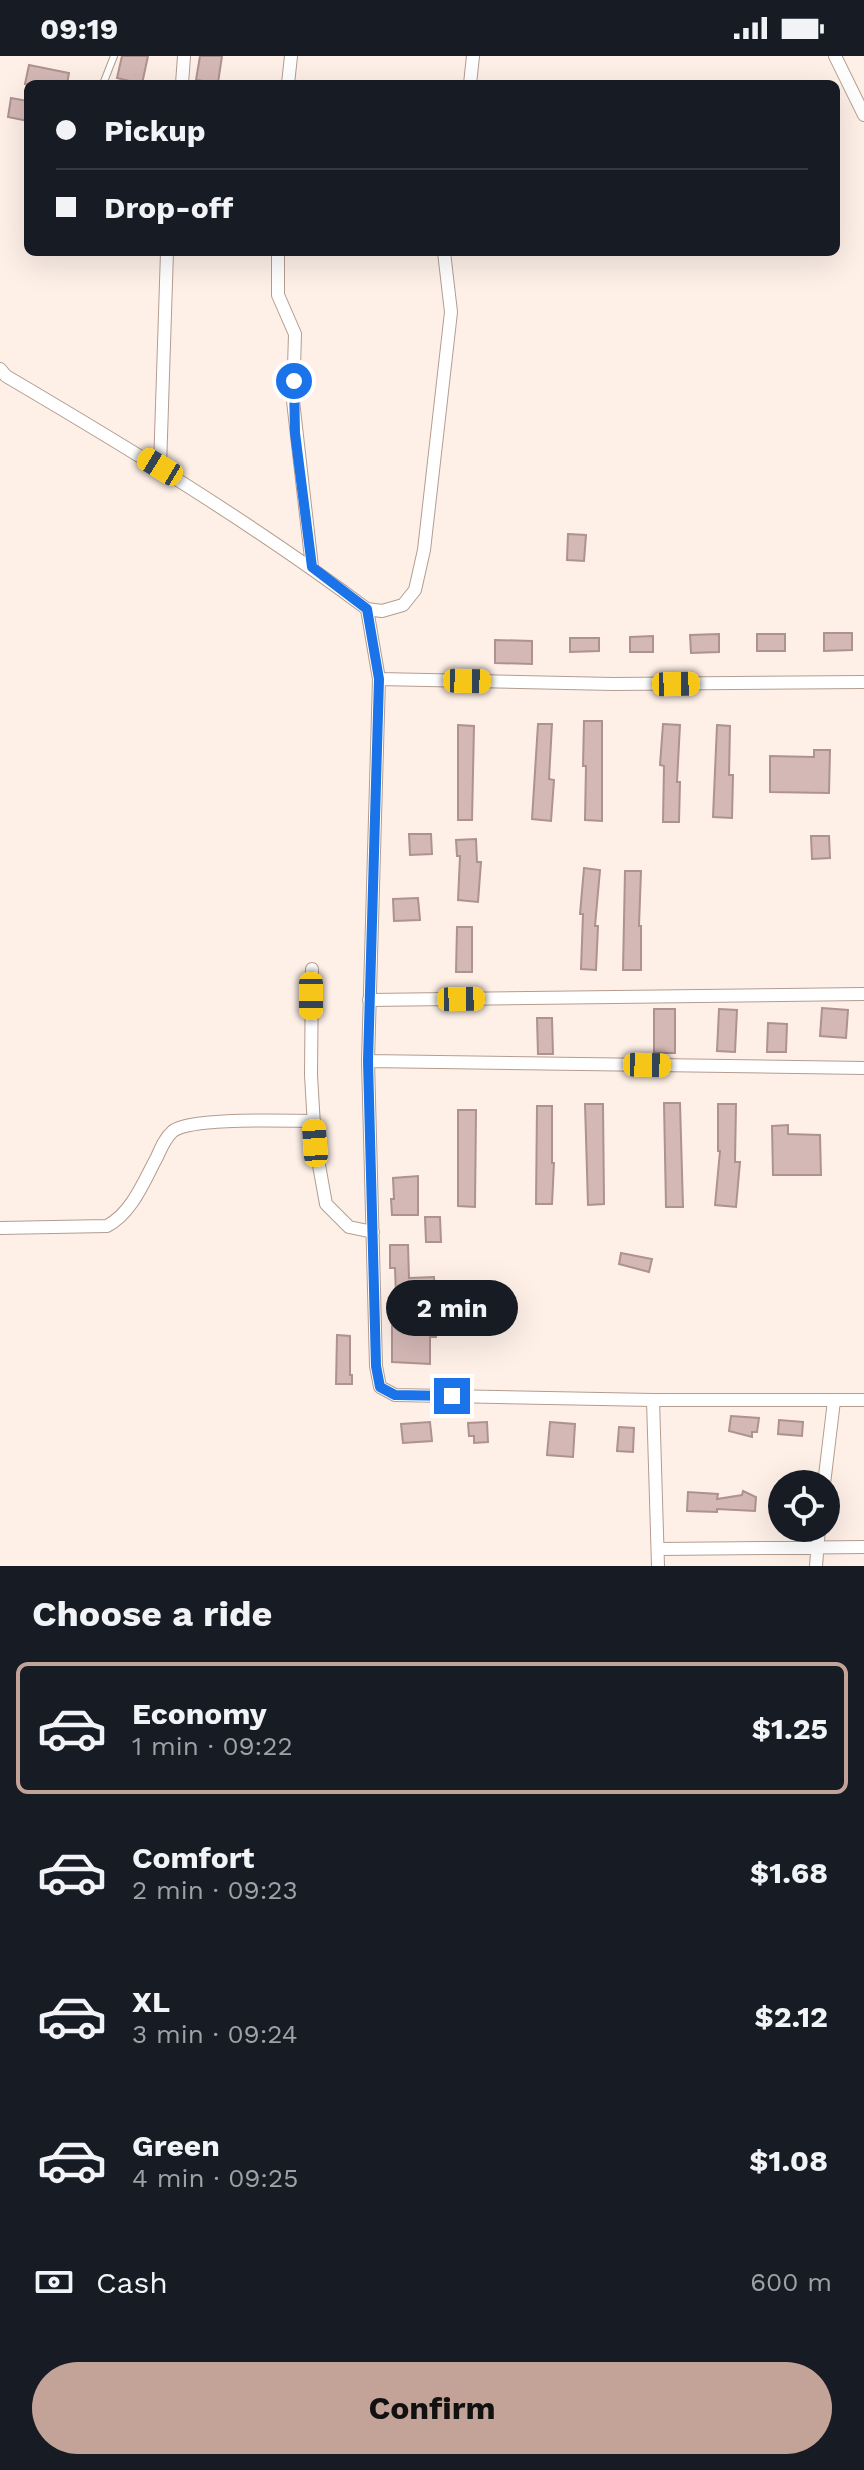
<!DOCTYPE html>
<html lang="en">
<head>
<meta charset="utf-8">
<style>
  :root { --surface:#171b24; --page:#20242c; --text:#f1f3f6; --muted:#9ea1a6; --line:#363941; --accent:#c3a397 }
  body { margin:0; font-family:"Work Sans",sans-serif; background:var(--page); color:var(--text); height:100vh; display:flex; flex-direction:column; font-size:30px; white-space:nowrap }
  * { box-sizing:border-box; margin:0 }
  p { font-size:26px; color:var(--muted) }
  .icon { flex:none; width:44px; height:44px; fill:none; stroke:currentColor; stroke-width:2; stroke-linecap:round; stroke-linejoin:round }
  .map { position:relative; height:1510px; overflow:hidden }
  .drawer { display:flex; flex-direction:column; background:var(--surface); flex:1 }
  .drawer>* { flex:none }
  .top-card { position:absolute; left:24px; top:24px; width:816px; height:176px; border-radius:12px; box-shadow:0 8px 32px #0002; display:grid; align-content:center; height:176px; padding:0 32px; background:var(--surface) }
  .tools { position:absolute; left:768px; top:1414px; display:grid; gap:16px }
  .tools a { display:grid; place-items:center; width:72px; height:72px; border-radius:50%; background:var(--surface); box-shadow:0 8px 32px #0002; font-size:40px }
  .end { position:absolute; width:36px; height:36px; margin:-18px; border:10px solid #1a73e8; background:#fff; box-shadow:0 0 0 4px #fff }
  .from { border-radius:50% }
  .bubble { position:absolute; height:56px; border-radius:28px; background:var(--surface); box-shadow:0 8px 32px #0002; font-size:26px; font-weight:700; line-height:56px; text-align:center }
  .car { position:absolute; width:24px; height:48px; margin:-24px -12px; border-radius:10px; box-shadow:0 0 6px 2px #0007; background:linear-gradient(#f5c518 24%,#345 0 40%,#f5c518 0 76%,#345 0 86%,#f5c518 0) }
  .top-card b { display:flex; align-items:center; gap:28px; height:76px; font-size:30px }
  .top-card b+b { border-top:2px solid var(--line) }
  .top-card i { width:20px; height:20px; background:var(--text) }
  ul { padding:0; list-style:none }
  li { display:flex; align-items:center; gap:24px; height:132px; margin:0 16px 12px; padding:0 16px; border:4px solid transparent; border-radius:12px }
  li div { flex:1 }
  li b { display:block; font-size:30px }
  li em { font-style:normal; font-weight:700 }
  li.selected { border-color:var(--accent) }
  li>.icon { width:72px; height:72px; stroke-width:1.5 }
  h2 { padding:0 32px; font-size:36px; line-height:96px }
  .pay { display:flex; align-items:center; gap:20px; height:88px; padding:0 32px; font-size:30px }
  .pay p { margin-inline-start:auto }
  .action { display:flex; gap:16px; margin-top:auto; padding:16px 32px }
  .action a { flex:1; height:92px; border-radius:48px; background:var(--accent); color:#111; font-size:32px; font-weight:700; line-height:92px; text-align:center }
  .status { display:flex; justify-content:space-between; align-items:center; height:56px; padding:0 40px; background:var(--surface); direction:ltr }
  .status svg { height:22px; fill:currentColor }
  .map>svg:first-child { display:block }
  .building { fill:#d4b8b6; stroke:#ad9290; stroke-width:2 }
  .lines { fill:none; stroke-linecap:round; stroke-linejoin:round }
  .lane-casing { stroke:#b39d8f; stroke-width:8 }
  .street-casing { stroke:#b39d8f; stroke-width:14 }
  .lane { stroke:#fff; stroke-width:6 }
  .street { stroke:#fff; stroke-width:12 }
  .route { stroke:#1a73e8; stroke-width:10 }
</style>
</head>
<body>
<div class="status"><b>09:19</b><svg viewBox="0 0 49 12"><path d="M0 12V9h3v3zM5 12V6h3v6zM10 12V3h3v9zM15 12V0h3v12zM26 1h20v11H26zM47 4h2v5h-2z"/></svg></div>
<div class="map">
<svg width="864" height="1510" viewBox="0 0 864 1510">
  <rect width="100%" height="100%" fill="#fef0e7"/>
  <!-- building -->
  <path class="building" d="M122,0H148L142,28L117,22Z
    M200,0H222L218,27L196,24Z
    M29,9L69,17L67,28H25Z
    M11,42L28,45V65L8,61Z
    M568,478L586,479L584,505L567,504Z
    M824,577H852V594L824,595Z
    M719,578V596L691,597L690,579Z
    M757,578H785V595H757Z
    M653,580V596H630V581Z
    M570,582H599V595L570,596Z
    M495,584L532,585V608L495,607Z
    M584,665H602V765L585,764L586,710H583Z
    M538,668H552L549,723L554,724L551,765L532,763Z
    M663,668L680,669L677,726H680L679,766H663L664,710L660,709Z
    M458,669L474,670L472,764H458Z
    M717,669L730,670L729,719H733L732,762L713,761Z
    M814,694H830L829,737L770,736V700L814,701Z
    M409,778H431L432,798L410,799Z
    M811,780H829L830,802L812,803Z
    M476,783L477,806H481L478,846L458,844L460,800H457L456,784Z
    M584,812L600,814L595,870H598L596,914L581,913L583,858H580Z
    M625,815H641L639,870H641V914H623Z
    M418,842L420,864L394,865L393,843Z
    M457,871H472V916H456Z
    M822,952L848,954L846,982L820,980Z
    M654,953H675V997H654Z
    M719,953L737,954L735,996L717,995Z
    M537,962H552L553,998H538Z
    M768,967L787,968L786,996H767Z
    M664,1047H680L683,1151H666Z
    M585,1048H603L604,1148L588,1149Z
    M718,1048H736L735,1106H740L736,1151L715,1149L720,1095H718Z
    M537,1050H552V1107H554L552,1148H536Z
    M458,1054H476L475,1151L458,1150Z
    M788,1069V1078L820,1079L821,1119H773L772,1070Z
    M418,1120V1159H392L391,1143H394L393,1122Z
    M425,1161H440L441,1186H426Z
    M390,1189H408L409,1222L434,1221L435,1240L396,1241L395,1212H390Z
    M621,1197L652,1203L649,1216L619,1208Z
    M435,1268L436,1281H430V1308L392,1306V1270Z
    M337,1279L350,1280V1319H352V1328H336Z
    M731,1360L759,1362L757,1376H752V1381L729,1375Z
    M779,1364L803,1366L802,1380L778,1378Z
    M430,1366L432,1385L403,1387L401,1368Z
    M487,1366L488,1386L474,1387V1380H469L468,1367Z
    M550,1366L575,1368L573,1401L547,1399Z
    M619,1371L634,1372L633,1396L617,1395Z
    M743,1435L756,1441L755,1455L717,1453V1456L687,1455L688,1436L718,1438L717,1443L742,1439Z"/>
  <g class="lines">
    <defs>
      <path id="lane" d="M103,28L114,0"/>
      <path id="street" d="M835,0L864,59
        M182,28L184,0
        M288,28L291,0
        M470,28L473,0
        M278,196V239L295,278L293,345L312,511
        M0,313L6,320C130,393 252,467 367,553L379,623L368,1005L376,1310L380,1331L395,1339L653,1344H864
        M160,411L167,196
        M367,553L382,555L403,549L415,534L424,494L451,256L444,196
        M379,623L613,628L864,626
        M312,913L311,1019L315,1087L326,1148L349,1171L373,1176
        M369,944L864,938
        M368,1005L864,1012
        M0,1172L107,1170C132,1157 144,1125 157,1101C161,1092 165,1082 173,1075C192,1061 286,1065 314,1065
        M653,1344L658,1510
        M824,1428L834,1345
        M658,1493L864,1491
        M816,1510L819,1472"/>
    </defs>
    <!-- lane casing -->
    <use href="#lane" class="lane-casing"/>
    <!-- street casing -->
    <use href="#street" class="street-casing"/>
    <!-- lane -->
    <use href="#lane" class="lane"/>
    <!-- street -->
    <use href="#street" class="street"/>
  </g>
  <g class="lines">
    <!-- route -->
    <path class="route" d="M294,325L295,377L312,511L367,553L379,623L368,1005L376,1310L380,1331L395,1339L452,1340"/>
  </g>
</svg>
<div class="tools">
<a><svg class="icon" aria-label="locate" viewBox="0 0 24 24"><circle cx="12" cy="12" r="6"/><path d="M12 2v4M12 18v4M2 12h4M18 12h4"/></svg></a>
</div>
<i class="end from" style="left:294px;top:325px"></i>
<i class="end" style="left:452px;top:1340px"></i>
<div class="bubble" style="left:386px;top:1224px;width:132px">2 min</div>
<i class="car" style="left:160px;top:411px;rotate:301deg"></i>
<i class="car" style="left:467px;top:625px;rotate:91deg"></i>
<i class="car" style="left:676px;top:628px;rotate:89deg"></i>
<i class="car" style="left:311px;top:940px;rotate:180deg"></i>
<i class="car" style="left:461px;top:943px;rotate:89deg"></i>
<i class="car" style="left:647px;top:1009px;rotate:91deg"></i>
<i class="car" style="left:315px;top:1087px;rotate:356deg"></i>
<div class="top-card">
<b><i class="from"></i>Pickup</b>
<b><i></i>Drop-off</b>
</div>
</div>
<section class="drawer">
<h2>Choose a ride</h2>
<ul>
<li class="selected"><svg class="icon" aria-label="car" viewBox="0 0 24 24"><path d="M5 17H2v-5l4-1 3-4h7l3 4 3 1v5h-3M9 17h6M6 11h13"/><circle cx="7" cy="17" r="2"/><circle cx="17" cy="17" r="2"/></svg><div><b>Economy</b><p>1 min · 09:22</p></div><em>$1.25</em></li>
<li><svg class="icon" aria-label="car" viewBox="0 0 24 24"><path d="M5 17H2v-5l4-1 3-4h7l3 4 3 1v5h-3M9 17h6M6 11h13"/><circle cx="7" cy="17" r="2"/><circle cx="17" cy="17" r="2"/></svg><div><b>Comfort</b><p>2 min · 09:23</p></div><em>$1.68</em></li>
<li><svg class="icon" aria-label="car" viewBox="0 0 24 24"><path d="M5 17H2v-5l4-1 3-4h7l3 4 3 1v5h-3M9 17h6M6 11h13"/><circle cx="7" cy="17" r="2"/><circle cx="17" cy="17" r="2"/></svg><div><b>XL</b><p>3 min · 09:24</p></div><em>$2.12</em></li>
<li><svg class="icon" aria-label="car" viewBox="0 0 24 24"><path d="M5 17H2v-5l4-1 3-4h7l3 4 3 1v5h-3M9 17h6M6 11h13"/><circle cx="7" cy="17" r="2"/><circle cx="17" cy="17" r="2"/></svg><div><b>Green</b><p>4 min · 09:25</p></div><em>$1.08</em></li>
</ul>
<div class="pay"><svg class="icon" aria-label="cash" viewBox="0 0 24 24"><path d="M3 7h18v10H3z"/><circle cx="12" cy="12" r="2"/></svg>Cash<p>600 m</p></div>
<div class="action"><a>Confirm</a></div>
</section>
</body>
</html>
